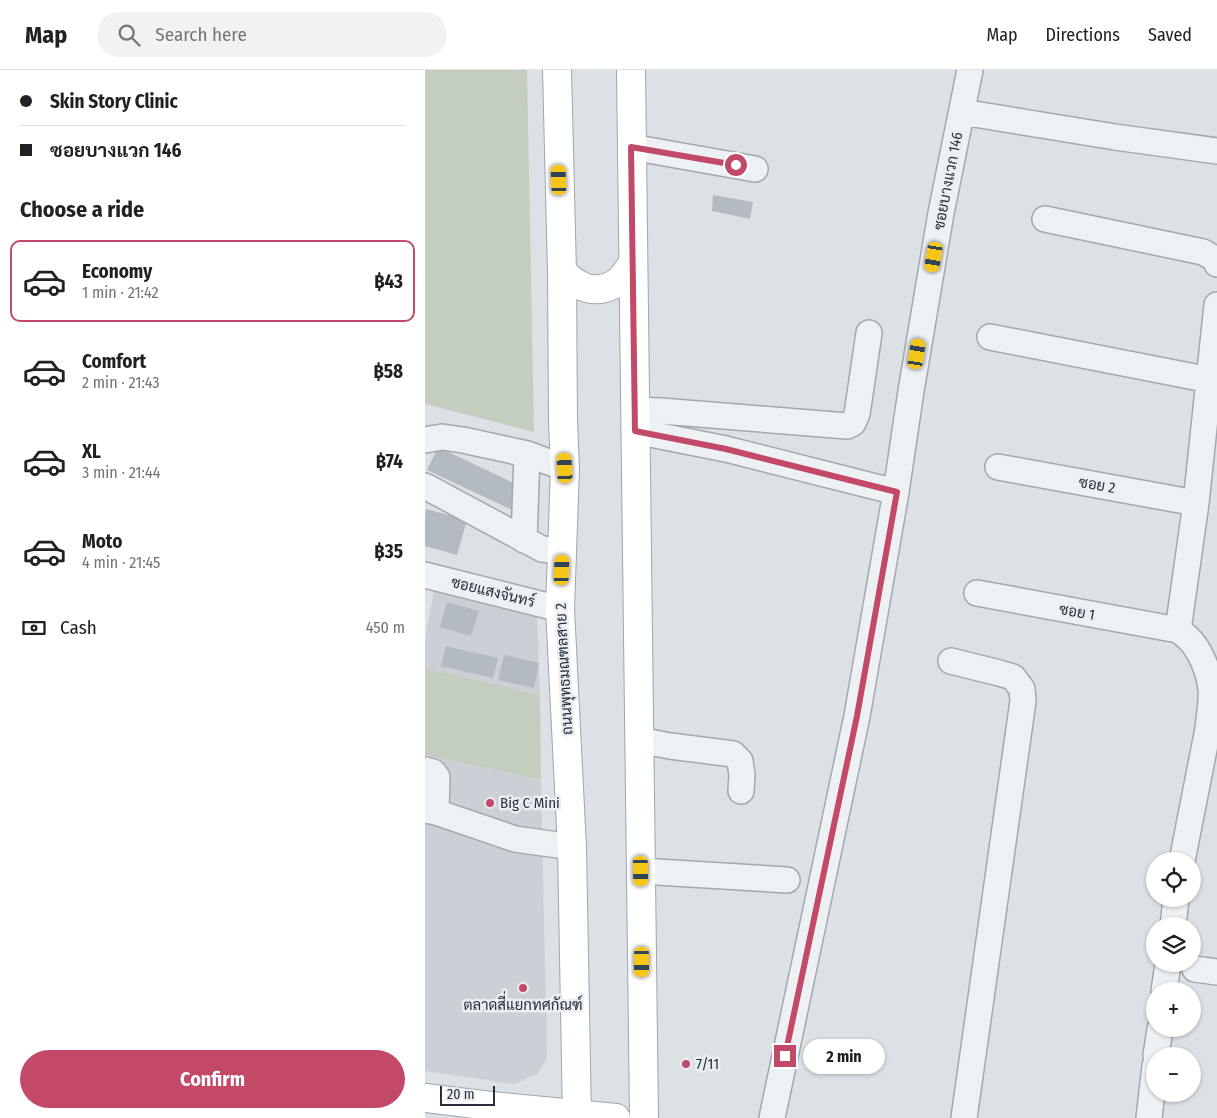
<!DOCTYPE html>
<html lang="en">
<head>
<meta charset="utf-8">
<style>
  :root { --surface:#fff; --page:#f2f2f2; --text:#202124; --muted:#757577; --line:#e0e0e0; --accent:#c24967 }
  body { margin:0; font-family:"Fira Sans Condensed",Sarabun,sans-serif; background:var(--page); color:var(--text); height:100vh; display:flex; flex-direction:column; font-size:19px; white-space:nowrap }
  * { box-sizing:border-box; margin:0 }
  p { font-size:16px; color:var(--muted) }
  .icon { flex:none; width:28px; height:28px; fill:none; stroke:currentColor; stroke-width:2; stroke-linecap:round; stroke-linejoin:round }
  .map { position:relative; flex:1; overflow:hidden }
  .details { display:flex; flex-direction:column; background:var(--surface); width:425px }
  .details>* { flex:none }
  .top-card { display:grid; align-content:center; height:110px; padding:0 20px; background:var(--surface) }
  .buttons { position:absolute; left:721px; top:782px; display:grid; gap:10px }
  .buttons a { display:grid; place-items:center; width:55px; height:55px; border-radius:50%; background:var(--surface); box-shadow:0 1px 4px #0004; font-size:25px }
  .scale { position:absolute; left:15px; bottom:12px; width:55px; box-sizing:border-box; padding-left:5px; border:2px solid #27303a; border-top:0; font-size:14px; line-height:18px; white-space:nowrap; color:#27303a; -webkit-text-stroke:4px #ebeff3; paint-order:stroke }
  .end { position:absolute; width:22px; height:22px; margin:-11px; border:6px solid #c24967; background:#fff; box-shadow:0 0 0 2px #fff }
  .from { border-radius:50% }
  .bubble { position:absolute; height:35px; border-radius:18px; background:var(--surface); box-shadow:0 1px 4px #0004; font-size:16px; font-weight:700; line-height:35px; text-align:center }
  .car { position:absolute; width:15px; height:30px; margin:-15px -8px; border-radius:6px; box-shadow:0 0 4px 1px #0007; background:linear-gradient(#f5c518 24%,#345 0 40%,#f5c518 0 76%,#345 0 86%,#f5c518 0) }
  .top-card b { display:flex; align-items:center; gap:18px; height:48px; font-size:19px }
  .top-card b+b { border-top:1px solid var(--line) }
  .top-card i { width:12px; height:12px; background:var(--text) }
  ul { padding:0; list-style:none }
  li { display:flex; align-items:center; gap:15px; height:82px; margin:0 10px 8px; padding:0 10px; border:2px solid transparent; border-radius:10px }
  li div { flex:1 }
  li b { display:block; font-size:19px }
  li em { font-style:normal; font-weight:700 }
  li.on { border-color:var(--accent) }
  li>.icon { width:45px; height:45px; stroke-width:1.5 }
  h2 { padding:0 20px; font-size:22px; line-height:60px }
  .pay { display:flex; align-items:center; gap:12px; height:55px; padding:0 20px; font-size:19px }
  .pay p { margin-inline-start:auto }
  .cta { display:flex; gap:10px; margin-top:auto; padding:10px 20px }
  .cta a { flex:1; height:58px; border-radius:30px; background:var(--accent); color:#fff; font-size:20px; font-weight:700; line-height:58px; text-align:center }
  header { display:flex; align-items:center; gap:30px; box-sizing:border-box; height:70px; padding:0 25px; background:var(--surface); border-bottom:1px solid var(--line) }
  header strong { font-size:24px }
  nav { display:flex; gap:28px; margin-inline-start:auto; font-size:18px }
  .search { width:350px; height:45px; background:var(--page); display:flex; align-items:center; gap:12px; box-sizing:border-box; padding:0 18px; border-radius:28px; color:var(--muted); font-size:19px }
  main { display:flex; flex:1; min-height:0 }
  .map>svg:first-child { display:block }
  .built { fill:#cad0d6 }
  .green { fill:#c4cebe }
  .building { fill:#b4bac1 }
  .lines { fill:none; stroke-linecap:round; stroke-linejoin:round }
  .minor-casing { stroke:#a2a8ae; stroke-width:28 }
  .major-casing { stroke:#9da6b0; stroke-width:30 }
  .minor { stroke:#eef1f4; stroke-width:25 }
  .major { stroke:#fff; stroke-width:28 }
  .route { stroke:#c24967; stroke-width:6 }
  .poi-dot { fill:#c24967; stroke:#ebeff3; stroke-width:2 }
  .labels { text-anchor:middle; stroke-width:5; stroke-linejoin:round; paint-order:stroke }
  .street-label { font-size:15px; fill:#27303a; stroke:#ebeff3 }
  .poi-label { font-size:15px; fill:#27303a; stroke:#ebeff3; text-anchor:start }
</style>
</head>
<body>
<header>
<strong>Map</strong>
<div class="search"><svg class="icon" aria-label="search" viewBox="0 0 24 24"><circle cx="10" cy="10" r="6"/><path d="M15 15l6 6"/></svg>Search here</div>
<nav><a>Map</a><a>Directions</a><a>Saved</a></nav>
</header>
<main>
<section class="details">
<div class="top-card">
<b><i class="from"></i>Skin Story Clinic</b>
<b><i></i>ซอยบางแวก 146</b>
</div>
<h2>Choose a ride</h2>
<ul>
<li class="on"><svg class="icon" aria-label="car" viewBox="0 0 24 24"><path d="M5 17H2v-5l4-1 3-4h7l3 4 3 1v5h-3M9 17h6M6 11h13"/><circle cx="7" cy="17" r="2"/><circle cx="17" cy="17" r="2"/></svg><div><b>Economy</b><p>1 min · 21:42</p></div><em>฿43</em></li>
<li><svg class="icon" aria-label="car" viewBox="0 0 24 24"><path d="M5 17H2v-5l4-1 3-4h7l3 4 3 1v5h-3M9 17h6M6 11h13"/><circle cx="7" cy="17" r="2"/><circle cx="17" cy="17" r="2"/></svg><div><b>Comfort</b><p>2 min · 21:43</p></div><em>฿58</em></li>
<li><svg class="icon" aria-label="car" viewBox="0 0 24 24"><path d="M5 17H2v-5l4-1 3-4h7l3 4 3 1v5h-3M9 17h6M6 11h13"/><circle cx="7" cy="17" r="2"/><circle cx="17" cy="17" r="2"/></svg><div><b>XL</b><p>3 min · 21:44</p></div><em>฿74</em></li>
<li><svg class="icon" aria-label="car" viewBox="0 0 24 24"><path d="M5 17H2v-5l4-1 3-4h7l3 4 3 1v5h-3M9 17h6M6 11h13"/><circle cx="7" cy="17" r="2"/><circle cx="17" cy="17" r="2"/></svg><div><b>Moto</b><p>4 min · 21:45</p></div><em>฿35</em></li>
</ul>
<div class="pay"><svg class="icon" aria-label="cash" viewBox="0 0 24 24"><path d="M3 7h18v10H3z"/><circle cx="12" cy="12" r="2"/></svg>Cash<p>450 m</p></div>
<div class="cta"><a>Confirm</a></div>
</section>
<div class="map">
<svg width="792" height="1048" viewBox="0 0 792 1048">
  <rect width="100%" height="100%" fill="#dce1e5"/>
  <!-- built -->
  <path class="built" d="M9,520L112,544L115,625L0,598V569Z
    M0,685L116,710L122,988L113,1004L89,1014L0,1001Z"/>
  <!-- green -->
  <path class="green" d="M0,0H102L109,362L0,334Z
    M0,598L115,625L116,710L0,685Z"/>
  <!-- building -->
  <path class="building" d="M288,125L328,132L325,149L287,141Z
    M13,377L114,425L104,448L2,400Z
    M1,439L42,450L32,485L0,476V446Z
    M22,532L54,541L46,566L15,557Z
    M21,576L73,588L68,608L16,596Z
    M79,585L114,593L109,618L73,610Z"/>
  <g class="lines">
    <defs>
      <path id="minor" d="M537,42L690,67L792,81
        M206,77L330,99
        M620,149L778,182L790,189L792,194
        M565,267L785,310
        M210,340L236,341L422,356L428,353L432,344L444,263
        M210,361L301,379L471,422
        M0,370L17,367L38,370L102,384L140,398
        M573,397L771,433
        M0,416L117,479L137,481
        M99,470L102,384
        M0,505L135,539
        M552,523L753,560C756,562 759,564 762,567C775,578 785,604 786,620C787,633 784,646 783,659L757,791
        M753,560L771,433L792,235
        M526,591L574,603L588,607L597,619L598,631L539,1048
        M214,670L245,676L308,684L315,691L317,705L316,721
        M0,700L8,702L12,707L11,742
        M0,740L11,742L90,769L147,777
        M216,801L362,810
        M748,856L751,829
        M770,899L792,902
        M739,921L743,894
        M731,986L735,959
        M347,1048L432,646L471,422L486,321L516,143L545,0
        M724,1048L730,996"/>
      <path id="major" d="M132,0L137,202L138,351L140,398L135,539L147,777L152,1048
        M206,0L219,1048
        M137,202C142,206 147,211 153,214C166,223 185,220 196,209C201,204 204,198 208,193
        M0,1028L66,1036L191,1048"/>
    </defs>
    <!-- minor casing -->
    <use href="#minor" class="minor-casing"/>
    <!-- major casing -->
    <use href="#major" class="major-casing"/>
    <!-- minor -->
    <use href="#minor" class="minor"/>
    <!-- major -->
    <use href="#major" class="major"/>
  </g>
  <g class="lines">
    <!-- route -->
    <path class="route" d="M311,95L206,77L210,361L301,379L472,422L432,646L360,986"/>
  </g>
  <!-- markers -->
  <g class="poi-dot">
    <circle cx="65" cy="733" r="5"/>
    <circle cx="98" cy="918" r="5"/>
    <circle cx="261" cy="994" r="5"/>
  </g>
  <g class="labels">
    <!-- street labels -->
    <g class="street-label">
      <text transform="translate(523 111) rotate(-79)" y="5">ซอยบางแวก 146</text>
      <text transform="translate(672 415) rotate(10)" y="5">ซอย 2</text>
      <text transform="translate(68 522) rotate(14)" y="5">ซอยแสงจันทร์</text>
      <text transform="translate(652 542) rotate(10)" y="5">ซอย 1</text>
      <text transform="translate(139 599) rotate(-93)" y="5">ถนนพุทธมณฑลสาย 2</text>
    </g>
    <!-- poi labels -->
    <g class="poi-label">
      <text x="75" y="738">Big C Mini</text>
      <text x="98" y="940" text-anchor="middle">ตลาดสี่แยกทศกัณฑ์</text>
      <text x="271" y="999">7/11</text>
    </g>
  </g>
</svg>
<div class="buttons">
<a><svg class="icon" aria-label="locate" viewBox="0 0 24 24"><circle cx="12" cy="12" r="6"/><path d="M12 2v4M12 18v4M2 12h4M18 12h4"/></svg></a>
<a><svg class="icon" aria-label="layers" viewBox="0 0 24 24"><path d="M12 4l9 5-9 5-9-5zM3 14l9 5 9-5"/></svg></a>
<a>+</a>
<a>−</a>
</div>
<div class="scale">20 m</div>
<i class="end from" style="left:311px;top:95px"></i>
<i class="end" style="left:360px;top:986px"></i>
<div class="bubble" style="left:378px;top:969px;width:82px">2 min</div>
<i class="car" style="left:134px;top:110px;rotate:358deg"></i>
<i class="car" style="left:509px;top:187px;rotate:190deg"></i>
<i class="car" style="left:492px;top:284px;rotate:9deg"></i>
<i class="car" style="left:140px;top:398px;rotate:357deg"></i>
<i class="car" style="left:137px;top:500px;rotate:2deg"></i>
<i class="car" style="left:216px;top:801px;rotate:179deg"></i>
<i class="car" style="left:217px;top:892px;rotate:180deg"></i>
</div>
</main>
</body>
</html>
